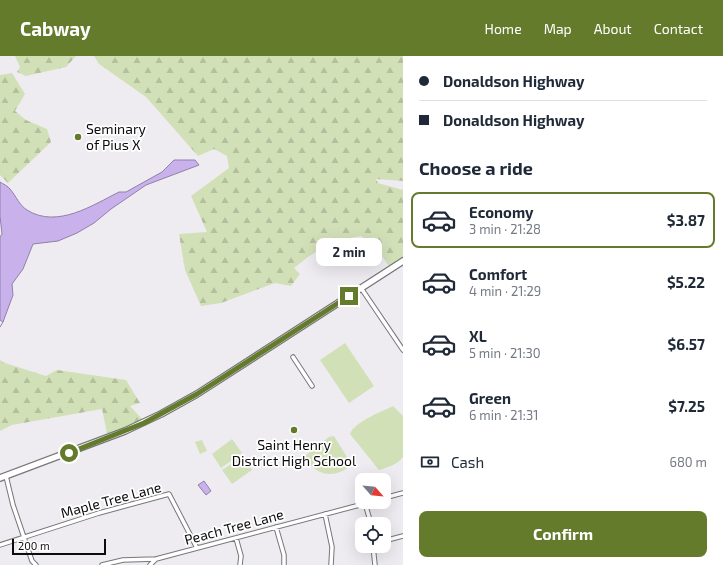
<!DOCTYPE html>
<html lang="en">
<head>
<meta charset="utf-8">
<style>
  :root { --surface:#fff; --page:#f2f2f3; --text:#1f2937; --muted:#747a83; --line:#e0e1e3; --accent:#657b2c }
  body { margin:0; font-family:"Exo 2",sans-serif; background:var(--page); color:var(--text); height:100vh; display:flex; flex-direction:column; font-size:15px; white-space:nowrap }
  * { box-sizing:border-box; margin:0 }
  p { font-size:13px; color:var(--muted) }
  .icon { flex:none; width:22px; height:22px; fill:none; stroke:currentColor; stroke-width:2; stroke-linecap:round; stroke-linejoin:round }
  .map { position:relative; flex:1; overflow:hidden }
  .details { display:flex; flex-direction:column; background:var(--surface); width:320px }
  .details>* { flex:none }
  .top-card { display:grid; align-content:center; height:88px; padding:0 16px; background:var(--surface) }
  .needle { width:26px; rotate:117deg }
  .buttons { position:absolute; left:355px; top:417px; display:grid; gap:8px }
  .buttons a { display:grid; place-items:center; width:36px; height:36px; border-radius:8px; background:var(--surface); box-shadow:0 4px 16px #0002; font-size:20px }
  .scale { position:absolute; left:12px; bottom:10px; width:94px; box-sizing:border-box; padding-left:4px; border:2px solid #0c0c0d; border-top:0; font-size:11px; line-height:14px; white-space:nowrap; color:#0c0c0d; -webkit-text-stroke:3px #fff; paint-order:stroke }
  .end { position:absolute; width:18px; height:18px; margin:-9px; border:5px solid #657b2c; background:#fff; box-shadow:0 0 0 2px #fff }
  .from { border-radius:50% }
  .bubble { position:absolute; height:28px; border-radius:8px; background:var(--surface); box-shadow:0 4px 16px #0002; font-size:13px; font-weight:700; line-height:28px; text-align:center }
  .top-card b { display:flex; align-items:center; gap:14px; height:38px; font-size:15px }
  .top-card b+b { border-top:1px solid var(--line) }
  .top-card i { width:10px; height:10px; background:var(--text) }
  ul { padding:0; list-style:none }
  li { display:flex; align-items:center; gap:12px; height:56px; margin:0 8px 6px; padding:0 8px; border:2px solid transparent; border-radius:8px }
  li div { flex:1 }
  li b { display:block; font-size:15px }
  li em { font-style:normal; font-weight:700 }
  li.current { border-color:var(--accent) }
  li>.icon { width:36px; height:36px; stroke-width:1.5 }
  h2 { padding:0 16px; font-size:18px; line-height:48px }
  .pay { display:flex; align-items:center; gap:10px; height:44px; padding:0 16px; font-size:15px }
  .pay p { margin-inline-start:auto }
  .action { display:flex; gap:8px; margin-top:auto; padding:8px 16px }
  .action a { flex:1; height:46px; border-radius:8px; background:var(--accent); color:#fff; font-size:16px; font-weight:700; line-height:46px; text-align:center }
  header { display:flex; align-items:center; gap:24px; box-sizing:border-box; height:56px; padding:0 20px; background:var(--accent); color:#fff }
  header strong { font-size:19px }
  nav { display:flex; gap:22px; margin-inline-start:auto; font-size:14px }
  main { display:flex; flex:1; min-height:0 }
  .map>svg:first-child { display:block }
  .forest { fill:url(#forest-firs) }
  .park { fill:#d2e0b8 }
  .water { fill:#c9b1ec; stroke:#9080a9 }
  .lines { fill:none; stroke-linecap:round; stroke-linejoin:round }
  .stream { stroke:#9080a9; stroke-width:1 }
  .minor-casing { stroke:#77767a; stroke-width:5.5 }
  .primary-casing { stroke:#77767a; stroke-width:8 }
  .minor { stroke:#fff; stroke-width:3.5 }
  .primary { stroke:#fff; stroke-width:5.5 }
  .route { stroke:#657b2c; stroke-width:5 }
  .poi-dot { fill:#657b2c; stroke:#fff; stroke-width:1.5 }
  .labels { text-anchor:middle; stroke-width:3.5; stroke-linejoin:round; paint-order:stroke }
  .poi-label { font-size:14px; fill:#0c0c0d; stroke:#fff; text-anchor:start }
  .street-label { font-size:14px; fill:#0c0c0d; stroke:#fff }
</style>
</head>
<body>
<header>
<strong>Cabway</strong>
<nav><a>Home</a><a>Map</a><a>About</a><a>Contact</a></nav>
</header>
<main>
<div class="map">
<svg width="403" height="509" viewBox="0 0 403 509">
  <defs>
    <pattern id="forest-firs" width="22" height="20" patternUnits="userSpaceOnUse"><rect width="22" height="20" fill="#d2e0b8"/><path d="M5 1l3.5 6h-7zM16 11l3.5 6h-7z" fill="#b3bf9d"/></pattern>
  </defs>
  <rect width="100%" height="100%" fill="#eeecf1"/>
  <!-- forest -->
  <path class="forest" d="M15,0H76L66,11L26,20L17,16L20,11Z
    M94,0H403V125L376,123L378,127L403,134V206L391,213L374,189L361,180L333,185L308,201L294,212L300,218L291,230L275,227L221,247L201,250L185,214L179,178L207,176L191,140L229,112L227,100L214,93L198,100L146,41L99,8Z
    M12,17L25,38L15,55L26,64L47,73L51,86L8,127L0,119V19Z
    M0,303L2,306L46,320L57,314L126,324L140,347L130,350L144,365L108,382L102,353L12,369L0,375Z"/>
  <!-- park -->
  <path class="park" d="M345,287L374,330L349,347L320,304Z
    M393,350L403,360V401C397,409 388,411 379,414L350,378C354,366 381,356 393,350Z
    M334,380L352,409C334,423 315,421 305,400L329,381Z
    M232,383L242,397L221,412L212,398Z
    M202,384L207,395L200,398L195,386Z
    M243,400L252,414L232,428L222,414Z"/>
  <!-- water -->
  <path class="water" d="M174,104H195L199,109L146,129L111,153L94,167L77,177L58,185L33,188L23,213L12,228L13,239L3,266L0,264V181L2,178L0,160V126C3,128 8,130 10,133C16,140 19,149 27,154C57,173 93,149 119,136H126L162,116Z
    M204,425L211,435L206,439L198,429Z"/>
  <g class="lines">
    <!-- stream -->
    <path class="stream" d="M0,271L3,266"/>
    <defs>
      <path id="minor" d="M361,232L403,294
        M293,301L312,330
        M6,420L13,449L32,505L36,509
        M384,442L403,437
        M365,447L371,468
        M325,458L332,491L331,509
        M276,471L284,499V509
        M236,482L241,500L240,509
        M384,485L403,480
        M0,489L99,457L169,438L197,492
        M373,490L375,509
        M102,509L123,504L156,503L371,446
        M150,509L156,503"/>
      <path id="primary" d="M0,422L125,375L161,358L197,338L403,205"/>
    </defs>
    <!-- minor casing -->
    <use href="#minor" class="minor-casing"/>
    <!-- primary casing -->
    <use href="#primary" class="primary-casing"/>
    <!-- minor -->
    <use href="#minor" class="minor"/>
    <!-- primary -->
    <use href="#primary" class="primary"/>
  </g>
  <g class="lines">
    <!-- route -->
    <path class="route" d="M69,397L144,367L197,338L349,240"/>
  </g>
  <!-- markers -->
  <g class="poi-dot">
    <circle cx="78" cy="81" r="4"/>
    <circle cx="294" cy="374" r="4"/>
  </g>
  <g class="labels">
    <!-- poi labels -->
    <g class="poi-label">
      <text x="86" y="78">Seminary<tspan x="86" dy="16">of Pius X</tspan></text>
      <text x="294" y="394" text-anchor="middle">Saint Henry<tspan x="294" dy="16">District High School</tspan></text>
    </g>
    <!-- street labels -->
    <g class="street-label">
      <text transform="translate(111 444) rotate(-15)" y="5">Maple Tree Lane</text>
      <text transform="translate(234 471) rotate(-15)" y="5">Peach Tree Lane</text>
    </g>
  </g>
</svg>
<div class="buttons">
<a><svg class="needle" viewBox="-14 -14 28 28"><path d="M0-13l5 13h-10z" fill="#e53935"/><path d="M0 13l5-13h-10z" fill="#747a83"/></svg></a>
<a><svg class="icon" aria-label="locate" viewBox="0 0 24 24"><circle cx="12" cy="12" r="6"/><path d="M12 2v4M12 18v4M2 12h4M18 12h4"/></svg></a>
</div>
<div class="scale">200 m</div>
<i class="end from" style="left:69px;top:397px"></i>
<i class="end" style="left:349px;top:240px"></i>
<div class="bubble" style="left:316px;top:182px;width:66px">2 min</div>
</div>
<section class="details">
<div class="top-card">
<b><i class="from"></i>Donaldson Highway</b>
<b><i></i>Donaldson Highway</b>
</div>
<h2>Choose a ride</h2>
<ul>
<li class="current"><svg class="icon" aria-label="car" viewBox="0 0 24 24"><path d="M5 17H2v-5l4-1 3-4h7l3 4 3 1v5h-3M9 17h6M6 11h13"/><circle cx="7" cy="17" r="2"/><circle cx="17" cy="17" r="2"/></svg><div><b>Economy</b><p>3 min · 21:28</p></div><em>$3.87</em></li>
<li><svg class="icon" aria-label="car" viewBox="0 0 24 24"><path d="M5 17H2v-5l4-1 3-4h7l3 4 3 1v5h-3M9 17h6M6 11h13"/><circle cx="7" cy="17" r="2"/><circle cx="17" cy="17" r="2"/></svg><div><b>Comfort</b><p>4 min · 21:29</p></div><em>$5.22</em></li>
<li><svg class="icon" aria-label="car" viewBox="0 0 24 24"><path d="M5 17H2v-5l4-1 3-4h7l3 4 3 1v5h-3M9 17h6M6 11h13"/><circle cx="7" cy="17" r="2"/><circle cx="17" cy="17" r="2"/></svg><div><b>XL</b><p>5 min · 21:30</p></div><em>$6.57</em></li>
<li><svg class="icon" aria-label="car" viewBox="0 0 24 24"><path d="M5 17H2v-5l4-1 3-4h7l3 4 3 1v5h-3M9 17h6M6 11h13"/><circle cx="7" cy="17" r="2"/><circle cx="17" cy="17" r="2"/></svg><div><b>Green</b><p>6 min · 21:31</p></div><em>$7.25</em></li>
</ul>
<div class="pay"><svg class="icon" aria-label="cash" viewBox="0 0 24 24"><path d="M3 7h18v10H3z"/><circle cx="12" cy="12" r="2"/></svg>Cash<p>680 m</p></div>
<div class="action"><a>Confirm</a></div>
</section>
</main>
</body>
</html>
